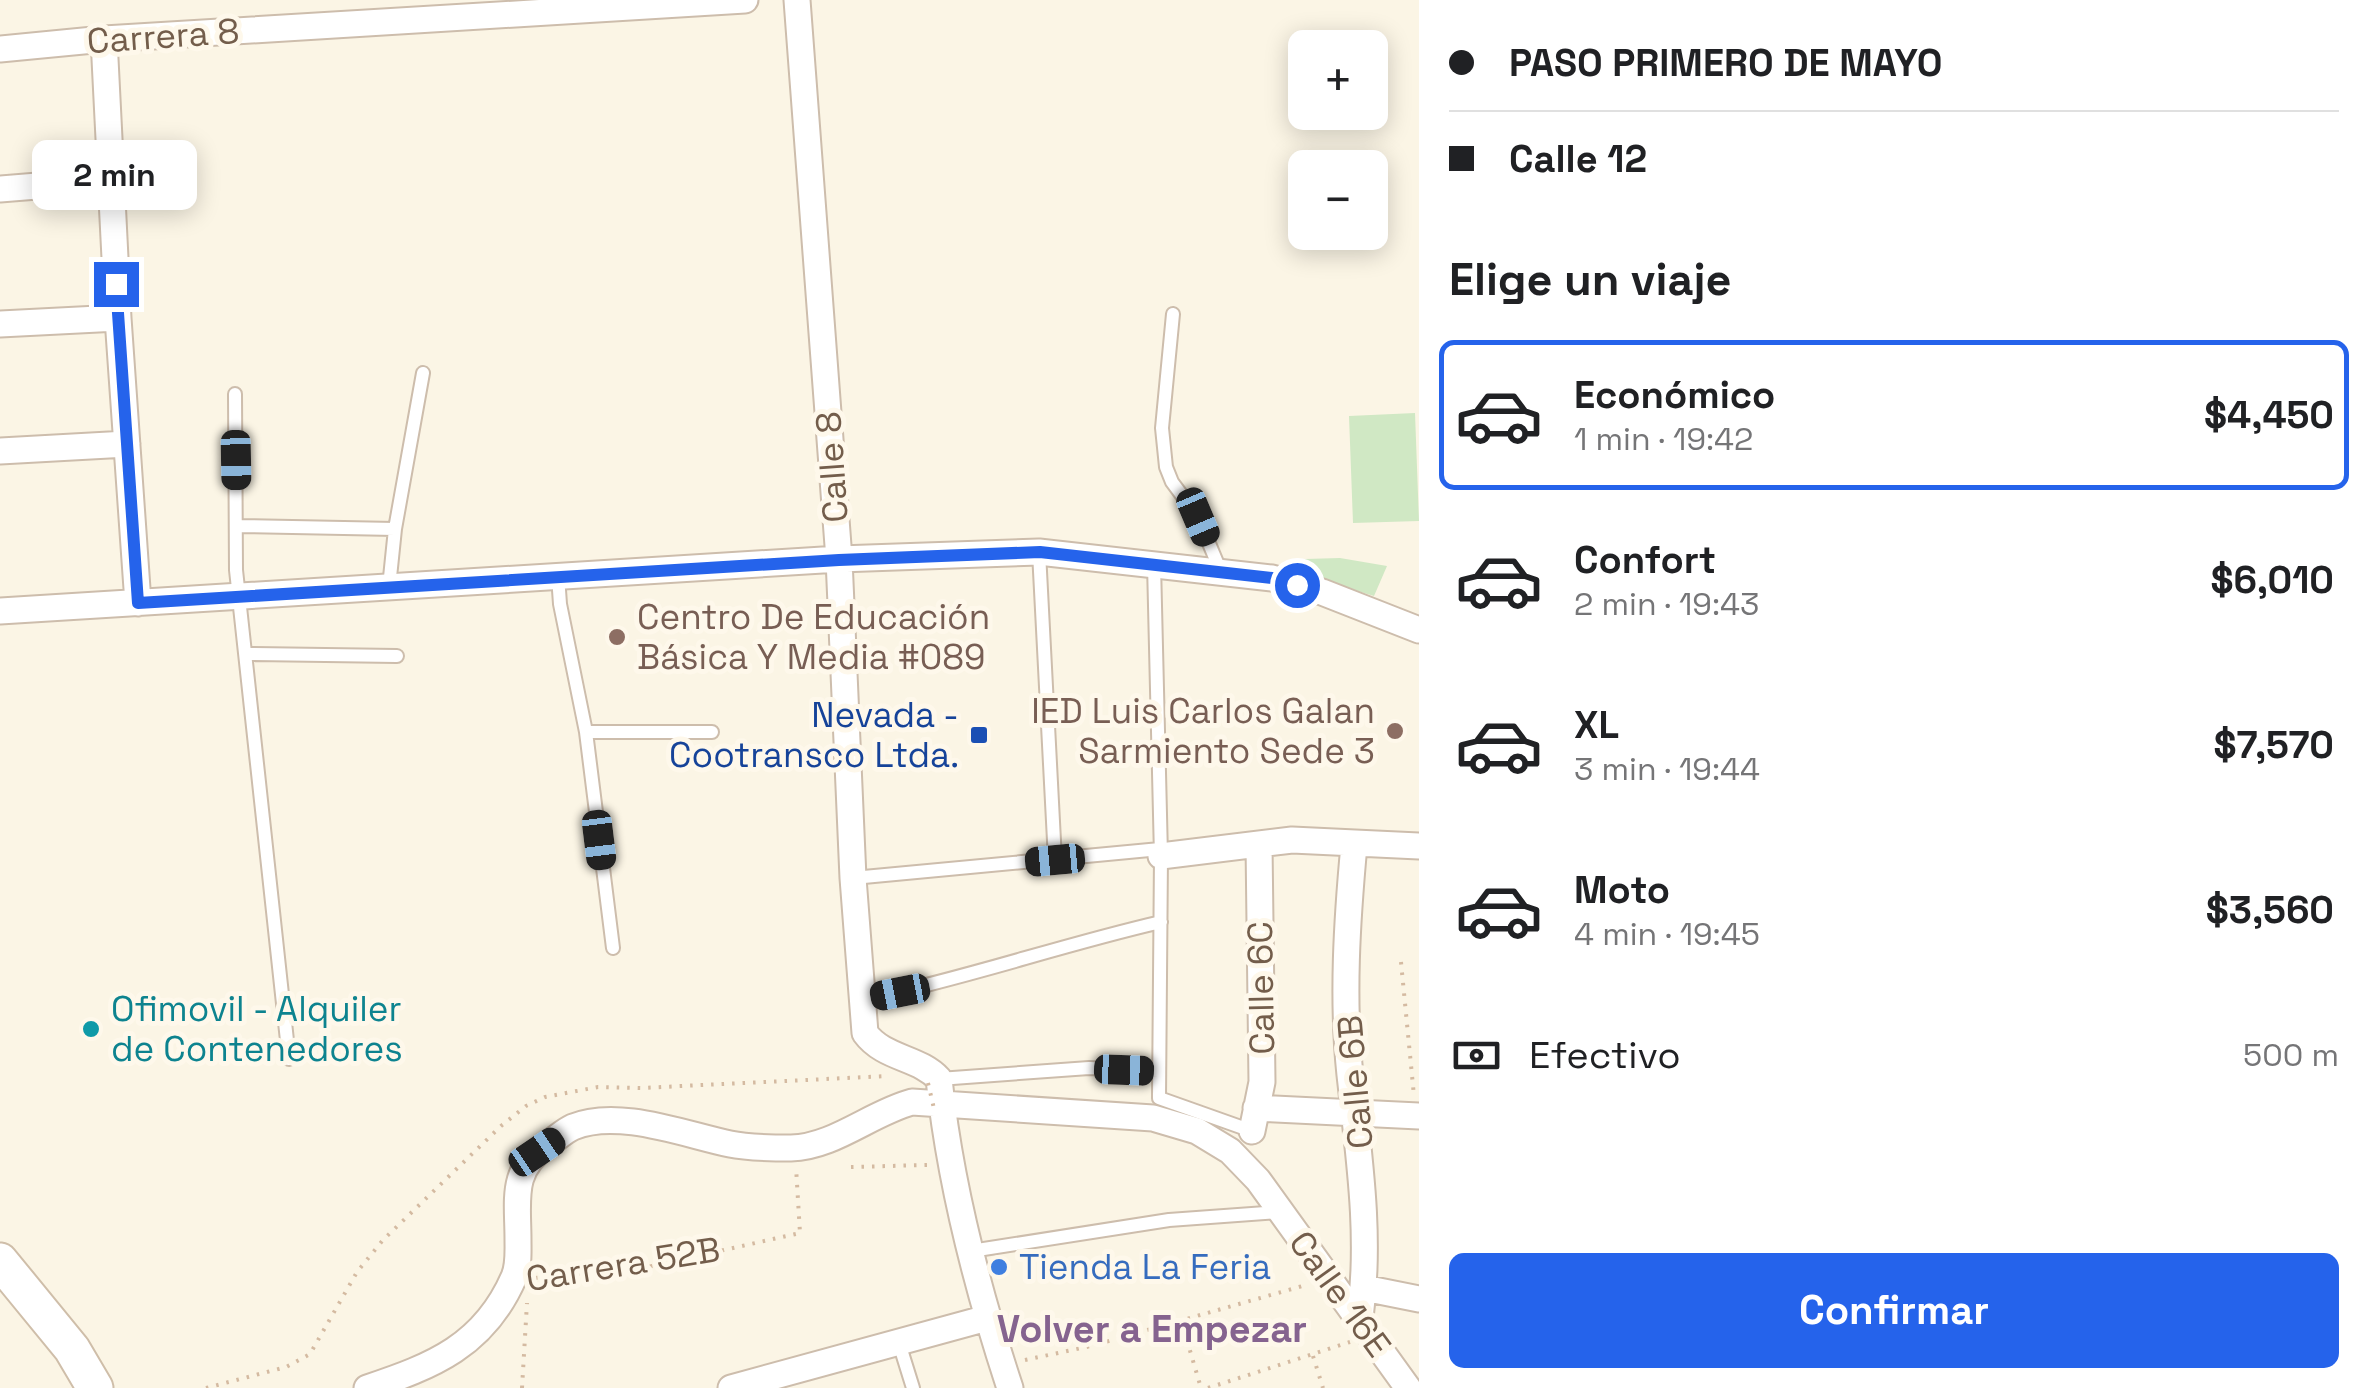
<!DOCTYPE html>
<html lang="es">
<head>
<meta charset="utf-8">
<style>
  :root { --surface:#fff; --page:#f2f2f2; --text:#202124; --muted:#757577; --line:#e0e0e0; --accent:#2563eb }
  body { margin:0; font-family:"Space Grotesk",sans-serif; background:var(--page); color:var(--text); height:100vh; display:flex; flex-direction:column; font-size:38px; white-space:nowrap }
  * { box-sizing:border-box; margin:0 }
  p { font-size:32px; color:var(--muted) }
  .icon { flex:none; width:55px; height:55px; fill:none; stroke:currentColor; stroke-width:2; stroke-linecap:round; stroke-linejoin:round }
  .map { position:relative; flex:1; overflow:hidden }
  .sheet { display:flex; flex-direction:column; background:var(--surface); width:950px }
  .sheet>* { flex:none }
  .banner { display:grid; align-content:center; height:220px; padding:0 30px; background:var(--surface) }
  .controls { position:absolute; left:1288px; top:30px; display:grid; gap:20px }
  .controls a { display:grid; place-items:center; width:100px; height:100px; border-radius:15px; background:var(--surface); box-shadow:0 5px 25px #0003; font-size:50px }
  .end { position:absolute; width:45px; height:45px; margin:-22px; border:12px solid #2563eb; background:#fff; box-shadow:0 0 0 5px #fff }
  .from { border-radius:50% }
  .bubble { position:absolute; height:70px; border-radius:15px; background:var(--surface); box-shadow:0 5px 25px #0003; font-size:32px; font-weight:700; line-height:70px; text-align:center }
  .car { position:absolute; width:30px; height:60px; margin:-30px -15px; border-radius:12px; box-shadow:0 0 8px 2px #0007; background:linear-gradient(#222 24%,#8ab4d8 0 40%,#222 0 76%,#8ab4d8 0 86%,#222 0) }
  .banner b { display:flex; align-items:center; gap:35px; height:95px; font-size:38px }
  .banner b+b { border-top:2px solid var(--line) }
  .banner i { width:25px; height:25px; background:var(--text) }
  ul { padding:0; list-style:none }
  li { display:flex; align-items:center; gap:30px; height:150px; margin:0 20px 15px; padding:0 10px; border:5px solid transparent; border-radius:15px }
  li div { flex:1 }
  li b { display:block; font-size:38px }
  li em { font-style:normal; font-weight:700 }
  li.current { border-color:var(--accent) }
  li>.icon { width:90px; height:90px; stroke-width:1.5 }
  h2 { padding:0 30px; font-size:45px; line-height:120px }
  .pay { display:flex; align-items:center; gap:25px; height:110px; padding:0 30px; font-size:38px }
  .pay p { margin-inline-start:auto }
  .primary-button { display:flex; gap:20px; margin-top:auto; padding:20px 30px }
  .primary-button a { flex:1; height:115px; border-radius:15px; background:var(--accent); color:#fff; font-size:40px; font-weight:700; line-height:115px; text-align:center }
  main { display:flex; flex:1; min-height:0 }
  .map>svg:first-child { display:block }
  .green { fill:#d0e8c4 }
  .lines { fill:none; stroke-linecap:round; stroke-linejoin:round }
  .lane-casing { stroke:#cdbdac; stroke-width:16 }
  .street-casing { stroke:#cdbdac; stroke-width:29 }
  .secondary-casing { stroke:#cfbea9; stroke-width:39 }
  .path { stroke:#d4baa1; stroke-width:4; stroke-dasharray:2.5 8; stroke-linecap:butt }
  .lane { stroke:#fff; stroke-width:12 }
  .street { stroke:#fff; stroke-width:25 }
  .secondary { stroke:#fff; stroke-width:35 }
  .path-bridge { stroke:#d4baa1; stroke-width:4; stroke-dasharray:2.5 8; stroke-linecap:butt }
  .route { stroke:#2563eb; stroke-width:12 }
  .education-dot { fill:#8d6e63; stroke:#fef8eb; stroke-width:4 }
  .transit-dot { fill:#1a4fb4; stroke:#fef8eb; stroke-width:4 }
  .culture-dot { fill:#0f9aa8; stroke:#fef8eb; stroke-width:4 }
  .shop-dot { fill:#3f7fe0; stroke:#fef8eb; stroke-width:4 }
  .labels { text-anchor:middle; stroke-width:10; stroke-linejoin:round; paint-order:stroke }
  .street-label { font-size:35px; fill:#735d4b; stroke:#fef8eb }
  .education-label { font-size:35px; fill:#785e54; stroke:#fef8eb; text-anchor:start }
  .transit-label { font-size:35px; fill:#164399; stroke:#fef8eb; text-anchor:end }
  .culture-label { font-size:35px; fill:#0d838f; stroke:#fef8eb; text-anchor:start }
  .shop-label { font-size:35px; fill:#366cbe; stroke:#fef8eb; text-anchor:start }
  .neighbourhood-label { font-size:38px; font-weight:bold; fill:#85638f; stroke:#fef8eb }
</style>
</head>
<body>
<main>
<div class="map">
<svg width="1419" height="1388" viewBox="0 0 1419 1388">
  <rect width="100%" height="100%" fill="#fbf5e5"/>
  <!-- green -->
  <path class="green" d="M1415,413L1419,521L1353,523L1349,416Z
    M1340,558L1387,566L1374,596L1295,572L1305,559Z"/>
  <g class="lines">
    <defs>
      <path id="lane" d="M1173,314L1162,428L1166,467L1172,482L1198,517L1221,572
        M235,394L236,570L289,1059
        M238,526L395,529
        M1039,552L1055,860
        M1154,564L1161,856L1159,1098L1252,1131
        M558,576L560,604L586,732L613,948
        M389,587L395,529L423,373
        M247,654L397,656
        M586,732H712
        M853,878L1160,849
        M863,1000C964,979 1061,945 1161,922
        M939,1079L1089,1068L1158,1071
        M971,1251L1169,1220L1280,1212
        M899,1343L913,1388"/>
      <path id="street" d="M797,0L839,559L853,878L865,1033C884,1059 919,1057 939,1079C950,1184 977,1288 1010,1388
        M104,39L118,318L138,603
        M0,49L104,39L745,0
        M0,189L111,180
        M0,324L118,318
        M0,451L127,444
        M0,611L839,559L1039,552L1272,578L1322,592L1419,630
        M1354,845C1347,920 1342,999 1350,1075C1359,1157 1371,1235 1360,1318
        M1161,856L1292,840L1419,846
        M1256,1108L1419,1116
        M1252,1131L1262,1082L1259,844
        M1364,1288L1419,1299
        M367,1388C433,1366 484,1346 514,1277C519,1266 518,1252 518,1240C518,1199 510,1170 548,1144C556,1139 564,1131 573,1127C618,1108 686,1135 730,1144C749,1148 772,1148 791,1148C834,1147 871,1113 912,1102L1153,1118L1197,1131L1230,1151L1258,1180L1408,1388
        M731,1388L987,1318"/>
      <path id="secondary" d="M0,1261L72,1349L95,1388"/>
    </defs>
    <!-- lane casing -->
    <use href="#lane" class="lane-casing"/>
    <!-- street casing -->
    <use href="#street" class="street-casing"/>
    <!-- secondary casing -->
    <use href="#secondary" class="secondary-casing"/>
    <!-- path -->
    <path class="path" d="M1401,962L1414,1096
      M851,1167L927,1165
      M535,1278L648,1267L800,1233L796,1167
      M1181,1320L1201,1388
      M1313,1356L1323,1388
      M1025,1360L1091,1346L1306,1285
      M206,1388L286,1367L310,1354L357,1272L383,1240L501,1126L526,1106L545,1097L598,1087L641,1088L888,1076
      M522,1388L527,1303
      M1208,1388L1350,1342"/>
    <!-- lane -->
    <use href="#lane" class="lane"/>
    <!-- street -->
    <use href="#street" class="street"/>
    <!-- secondary -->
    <use href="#secondary" class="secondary"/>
    <!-- path-bridge -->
    <path class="path-bridge" d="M928,1083L935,1113"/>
  </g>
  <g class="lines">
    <!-- route -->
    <path class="route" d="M116,284L138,603L839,560L1040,552L1272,578L1297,585"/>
  </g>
  <!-- markers -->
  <g class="education-dot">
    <circle cx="617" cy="637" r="10"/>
    <circle cx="1395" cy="731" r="10"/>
  </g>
  <rect class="transit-dot" x="969" y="725" width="20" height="20" rx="5"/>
  <circle class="culture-dot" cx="91" cy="1029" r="10"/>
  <circle class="shop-dot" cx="999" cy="1267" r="10"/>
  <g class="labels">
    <!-- street labels -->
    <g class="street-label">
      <text transform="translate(163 36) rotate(-4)" y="12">Carrera 8</text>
      <text transform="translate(832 467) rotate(-94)" y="12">Calle 8</text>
      <text transform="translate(1261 988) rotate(-91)" y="12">Calle 6C</text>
      <text transform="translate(1355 1082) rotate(-95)" y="12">Calle 6B</text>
      <text transform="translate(623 1264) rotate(-9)" y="12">Carrera 52B</text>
      <text transform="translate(1340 1294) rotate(54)" y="12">Calle 16E</text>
    </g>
    <!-- education labels -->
    <g class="education-label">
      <text x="637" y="629">Centro De Educación<tspan x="637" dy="40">Básica Y Media #089</tspan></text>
      <text x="1375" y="723" text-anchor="end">IED Luis Carlos Galan<tspan x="1375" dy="40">Sarmiento Sede 3</tspan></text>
    </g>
    <!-- transit labels -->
    <g class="transit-label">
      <text x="959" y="727">Nevada -<tspan x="959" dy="40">Cootransco Ltda.</tspan></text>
    </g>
    <!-- culture labels -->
    <g class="culture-label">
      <text x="111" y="1021">Ofimovil - Alquiler<tspan x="111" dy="40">de Contenedores</tspan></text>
    </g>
    <!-- shop labels -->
    <g class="shop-label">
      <text x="1019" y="1279">Tienda La Feria</text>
    </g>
    <!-- neighbourhood labels -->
    <g class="neighbourhood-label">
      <text x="1152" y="1342">Volver a Empezar</text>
    </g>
  </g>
</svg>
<div class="controls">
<a>+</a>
<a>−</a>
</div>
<i class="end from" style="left:1297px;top:585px"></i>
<i class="end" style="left:116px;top:284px"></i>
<div class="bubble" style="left:32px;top:140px;width:165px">2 min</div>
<i class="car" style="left:236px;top:460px;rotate:179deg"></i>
<i class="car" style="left:1198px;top:517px;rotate:157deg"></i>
<i class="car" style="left:599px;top:840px;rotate:173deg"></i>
<i class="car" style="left:1055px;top:860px;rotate:265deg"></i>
<i class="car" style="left:900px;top:992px;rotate:259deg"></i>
<i class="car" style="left:1124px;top:1070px;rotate:92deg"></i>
<i class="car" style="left:537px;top:1152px;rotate:56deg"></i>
</div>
<section class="sheet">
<div class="banner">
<b><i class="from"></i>PASO PRIMERO DE MAYO</b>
<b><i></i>Calle 12</b>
</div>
<h2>Elige un viaje</h2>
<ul>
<li class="current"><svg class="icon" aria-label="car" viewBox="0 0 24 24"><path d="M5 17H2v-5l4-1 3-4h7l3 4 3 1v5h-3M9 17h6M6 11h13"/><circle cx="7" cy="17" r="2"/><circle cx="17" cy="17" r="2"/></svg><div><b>Económico</b><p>1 min · 19:42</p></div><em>$4,450</em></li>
<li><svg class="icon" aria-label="car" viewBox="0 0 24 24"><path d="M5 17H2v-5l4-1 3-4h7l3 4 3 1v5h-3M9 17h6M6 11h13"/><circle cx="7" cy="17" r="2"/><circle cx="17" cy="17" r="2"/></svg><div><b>Confort</b><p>2 min · 19:43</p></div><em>$6,010</em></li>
<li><svg class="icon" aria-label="car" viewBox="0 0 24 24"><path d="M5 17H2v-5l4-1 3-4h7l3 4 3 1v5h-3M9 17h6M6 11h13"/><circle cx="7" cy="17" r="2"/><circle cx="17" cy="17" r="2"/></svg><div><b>XL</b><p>3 min · 19:44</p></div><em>$7,570</em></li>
<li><svg class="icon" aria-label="car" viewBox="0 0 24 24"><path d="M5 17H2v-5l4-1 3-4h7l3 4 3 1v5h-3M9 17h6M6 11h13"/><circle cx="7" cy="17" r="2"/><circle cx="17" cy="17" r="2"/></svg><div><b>Moto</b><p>4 min · 19:45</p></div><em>$3,560</em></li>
</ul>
<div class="pay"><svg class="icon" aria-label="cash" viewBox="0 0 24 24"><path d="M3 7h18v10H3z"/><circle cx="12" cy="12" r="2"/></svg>Efectivo<p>500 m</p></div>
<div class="primary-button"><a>Confirmar</a></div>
</section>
</main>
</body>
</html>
